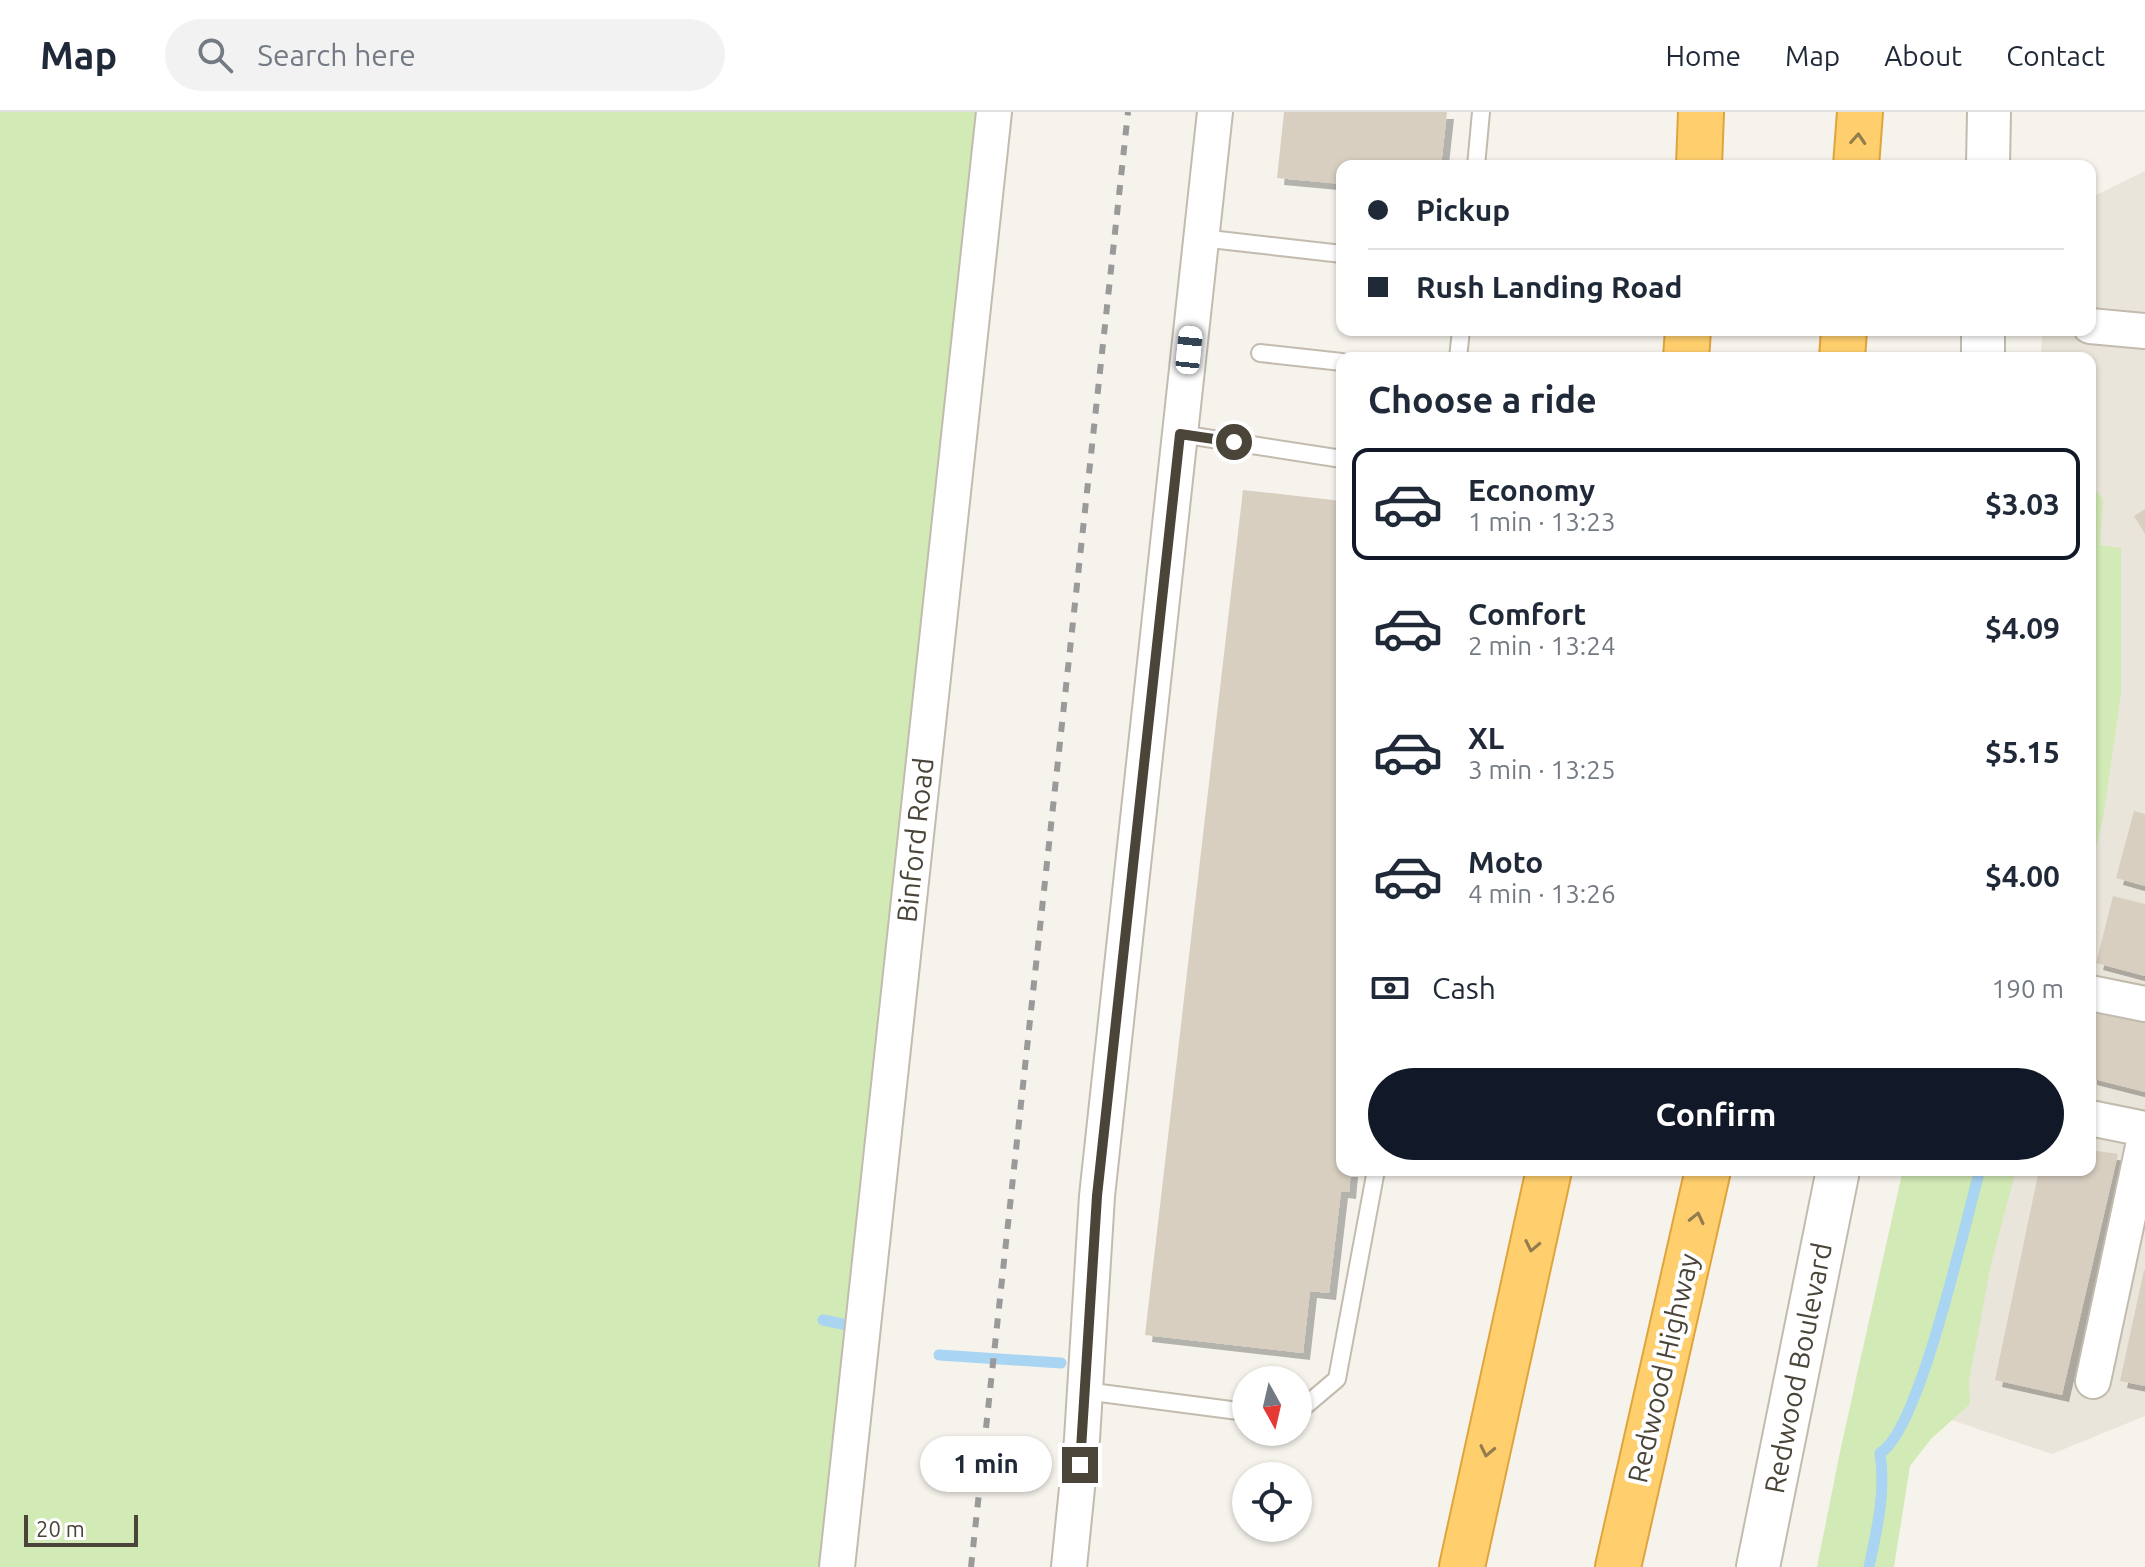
<!DOCTYPE html>
<html lang="en">
<head>
<meta charset="utf-8">
<style>
  :root { --surface:#fff; --page:#f2f2f3; --text:#1f2937; --muted:#747a83; --line:#e0e1e3; --accent:#111827 }
  body { margin:0; font-family:Ubuntu,sans-serif; background:var(--page); color:var(--text); height:100vh; display:flex; flex-direction:column; font-size:30px; white-space:nowrap }
  * { box-sizing:border-box; margin:0 }
  p { font-size:26px; color:var(--muted) }
  .icon { flex:none; width:44px; height:44px; fill:none; stroke:currentColor; stroke-width:2; stroke-linecap:round; stroke-linejoin:round }
  .map { position:relative; flex:1; overflow:hidden }
  .sheet { position:absolute; left:1336px; top:240px; width:760px; height:824px; display:flex; flex-direction:column; background:var(--surface); border-radius:16px; box-shadow:0 2px 6px #0004 }
  .sheet>* { flex:none }
  .hud { position:absolute; left:1336px; top:48px; width:760px; height:176px; border-radius:16px; box-shadow:0 2px 6px #0004; display:grid; align-content:center; height:176px; padding:0 32px; background:var(--surface) }
  .needle { width:52px; rotate:172deg }
  .tools { position:absolute; left:1232px; top:1254px; display:grid; gap:16px }
  .tools a { display:grid; place-items:center; width:80px; height:80px; border-radius:50%; background:var(--surface); box-shadow:0 2px 6px #0004; font-size:40px }
  .scale { position:absolute; left:24px; bottom:20px; width:114px; box-sizing:border-box; padding-left:8px; border:4px solid #4b4439; border-top:0; font-size:22px; line-height:28px; white-space:nowrap; color:#4b4439; -webkit-text-stroke:6px #fff; paint-order:stroke }
  .end { position:absolute; width:36px; height:36px; margin:-18px; border:10px solid #4b4439; background:#fff; box-shadow:0 0 0 4px #fff }
  .from { border-radius:50% }
  .bubble { position:absolute; height:56px; border-radius:28px; background:var(--surface); box-shadow:0 2px 6px #0004; font-size:26px; font-weight:700; line-height:56px; text-align:center }
  .car { position:absolute; width:24px; height:48px; margin:-24px -12px; border-radius:10px; box-shadow:0 0 6px 2px #0007; background:linear-gradient(#fff 24%,#345 0 40%,#fff 0 76%,#345 0 86%,#fff 0) }
  .hud b { display:flex; align-items:center; gap:28px; height:76px; font-size:30px }
  .hud b+b { border-top:2px solid var(--line) }
  .hud i { width:20px; height:20px; background:var(--text) }
  ul { padding:0; list-style:none }
  li { display:flex; align-items:center; gap:24px; height:112px; margin:0 16px 12px; padding:0 16px; border:4px solid transparent; border-radius:16px }
  li div { flex:1 }
  li b { display:block; font-size:30px }
  li em { font-style:normal; font-weight:700 }
  li.on { border-color:var(--accent) }
  li>.icon { width:72px; height:72px; stroke-width:1.5 }
  h2 { padding:0 32px; font-size:36px; line-height:96px }
  .pay { display:flex; align-items:center; gap:20px; height:88px; padding:0 32px; font-size:30px }
  .pay p { margin-inline-start:auto }
  .primary-button { display:flex; gap:16px; margin-top:auto; padding:16px 32px }
  .primary-button a { flex:1; height:92px; border-radius:48px; background:var(--accent); color:#fff; font-size:32px; font-weight:700; line-height:92px; text-align:center }
  header { display:flex; align-items:center; gap:48px; box-sizing:border-box; height:112px; padding:0 40px; background:var(--surface); border-bottom:2px solid var(--line) }
  header strong { font-size:38px }
  nav { display:flex; gap:44px; margin-inline-start:auto; font-size:28px }
  .search { width:560px; height:72px; background:var(--page); display:flex; align-items:center; gap:20px; box-sizing:border-box; padding:0 28px; border-radius:44px; color:var(--muted); font-size:30px }
  .map>svg:first-child { display:block }
  .residential { fill:#eae5da }
  .green { fill:#d2eab5 }
  .lines { fill:none; stroke-linecap:round; stroke-linejoin:round }
  .stream { stroke:#a9d4f2; stroke-width:11 }
  .building { fill:#d8cfc1; filter:url(#shadow) }
  .service-casing { stroke:#c2bbae; stroke-width:20 }
  .minor-casing { stroke:#c2bbae; stroke-width:38 }
  .tertiary-casing { stroke:#c2bbae; stroke-width:46 }
  .motorway-casing { stroke:#e0a43c; stroke-width:48 }
  .service { stroke:#fff; stroke-width:16 }
  .minor { stroke:#fff; stroke-width:34 }
  .tertiary { stroke:#fff; stroke-width:42 }
  .motorway { stroke:#ffcf6e; stroke-width:44 }
  .rail { stroke:#9a9a9a; stroke-width:6; stroke-dasharray:10 10; stroke-linecap:butt }
  .oneway { stroke:#937c4e }
  .route { stroke:#4b4439; stroke-width:10 }
  .labels { text-anchor:middle; stroke-width:8; stroke-linejoin:round; paint-order:stroke }
  .street-label { font-size:28px; fill:#4b4439; stroke:#fff }
</style>
</head>
<body>
<header>
<strong>Map</strong>
<div class="search"><svg class="icon" aria-label="search" viewBox="0 0 24 24"><circle cx="10" cy="10" r="6"/><path d="M15 15l6 6"/></svg>Search here</div>
<nav><a>Home</a><a>Map</a><a>About</a><a>Contact</a></nav>
</header>
<div class="map">
<svg width="2145" height="1455" viewBox="0 0 2145 1455">
  <defs>
    <filter id="shadow"><feDropShadow dx="7" dy="7" stdDeviation="0" flood-color="#0004"/></filter>
  </defs>
  <rect width="100%" height="100%" fill="#f6f3ec"/>
  <!-- residential -->
  <path class="residential" d="M2145,59V1304L2052,1342L1854,1275L1903,1058H2090V246H2041L2042,218H2090V86Z"/>
  <!-- green -->
  <path class="green" d="M0,0H980L838,1455H0Z
    M2090,372L2103,387L2100,433L2121,436V582L2104,701L2090,761Z
    M1903,1058H2016L1991,1152L1969,1269L1970,1292L1931,1327L1910,1354L1894,1455H1817L1841,1335Z"/>
  <g class="lines">
    <!-- stream -->
    <path class="stream" d="M823,1208L847,1213
      M939,1243L1061,1251
      M1869,1455C1877,1417 1886,1380 1880,1341C1920,1319 1965,1109 1980,1058"/>
  </g>
  <!-- building -->
  <path class="building" d="M1284,0H1447L1441,54H1342V72L1277,66Z
    M1243,378L1342,389V1058H1351L1349,1080L1341,1079L1329,1181L1310,1179L1303,1241L1145,1223Z
    M2145,397V422L2134,404Z
    M2134,699L2145,702V774L2116,766Z
    M2113,784L2145,792V864L2096,851Z
    M2090,894L2145,909V980L2090,966Z
    M2090,1038L2118,1042L2062,1283L1995,1268L2039,1058H2090Z
    M2144,1158H2145V1274L2120,1269Z"/>
  <g class="lines">
    <defs>
      <path id="service" d="M1476,54L1481,0
        M1201,126L1342,142
        M1260,241L1342,250
        M1458,246L1461,218
        M1180,322L1342,347
        M1085,1279L1246,1300
        M1298,1300L1337,1267L1376,1058"/>
      <path id="minor" d="M2090,214L2145,219
        M2090,881L2145,892
        M2090,1006L2145,1017
        M2093,1269L2145,1025
        M837,1455L994,0
        M1069,1455L1082,1327L1097,1084L1215,0"/>
      <path id="tertiary" d="M1988,54L1989,0
        M1983,246V218
        M1758,1455L1838,1058"/>
      <path id="motorway" d="M1699,54L1701,0
        M1856,54L1860,0
        M1686,246L1688,218
        M1842,246L1844,218
        M1462,1455L1549,1058
        M1618,1455L1708,1058"/>
    </defs>
    <!-- service casing -->
    <use href="#service" class="service-casing"/>
    <!-- minor casing -->
    <use href="#minor" class="minor-casing"/>
    <!-- tertiary casing -->
    <use href="#tertiary" class="tertiary-casing"/>
    <!-- motorway casing -->
    <use href="#motorway" class="motorway-casing"/>
    <!-- service -->
    <use href="#service" class="service"/>
    <!-- minor -->
    <use href="#minor" class="minor"/>
    <!-- tertiary -->
    <use href="#tertiary" class="tertiary"/>
    <!-- motorway -->
    <use href="#motorway" class="motorway"/>
    <!-- rail -->
    <path class="rail" d="M971,1455L1128,0"/>
  </g>
  <!-- one-way arrows -->
  <defs><path id="oneway-chevron" d="M-2-3.5L2.5 0L-2 3.5" fill="none" stroke-width="1.6" stroke-linecap="round" stroke-linejoin="round" transform="scale(2)"/></defs>
  <g class="oneway">
    <use href="#oneway-chevron" transform="translate(1858 27) rotate(-86)"/>
    <use href="#oneway-chevron" transform="translate(1697 1106) rotate(-77)"/>
    <use href="#oneway-chevron" transform="translate(1532 1134) rotate(102)"/>
    <use href="#oneway-chevron" transform="translate(1487 1339) rotate(102)"/>
  </g>
  <g class="lines">
    <!-- route -->
    <path class="route" d="M1080,1353L1097,1084L1180,322L1234,330"/>
  </g>
  <g class="labels">
    <!-- street labels -->
    <g class="street-label">
      <text transform="translate(915 728) rotate(-84)" y="10">Binford Road</text>
      <text transform="translate(1663 1256) rotate(-77)" y="10">Redwood Highway</text>
      <text transform="translate(1798 1256) rotate(-79)" y="10">Redwood Boulevard</text>
    </g>
  </g>
</svg>
<div class="tools">
<a><svg class="needle" viewBox="-14 -14 28 28"><path d="M0-13l5 13h-10z" fill="#e53935"/><path d="M0 13l5-13h-10z" fill="#747a83"/></svg></a>
<a><svg class="icon" aria-label="locate" viewBox="0 0 24 24"><circle cx="12" cy="12" r="6"/><path d="M12 2v4M12 18v4M2 12h4M18 12h4"/></svg></a>
</div>
<div class="scale">20 m</div>
<i class="end from" style="left:1234px;top:330px"></i>
<i class="end" style="left:1080px;top:1353px"></i>
<div class="bubble" style="left:920px;top:1324px;width:132px">1 min</div>
<i class="car" style="left:1189px;top:238px;rotate:6deg"></i>
<div class="hud">
<b><i class="from"></i>Pickup</b>
<b><i></i>Rush Landing Road</b>
</div>
<section class="sheet">
<h2>Choose a ride</h2>
<ul>
<li class="on"><svg class="icon" aria-label="car" viewBox="0 0 24 24"><path d="M5 17H2v-5l4-1 3-4h7l3 4 3 1v5h-3M9 17h6M6 11h13"/><circle cx="7" cy="17" r="2"/><circle cx="17" cy="17" r="2"/></svg><div><b>Economy</b><p>1 min · 13:23</p></div><em>$3.03</em></li>
<li><svg class="icon" aria-label="car" viewBox="0 0 24 24"><path d="M5 17H2v-5l4-1 3-4h7l3 4 3 1v5h-3M9 17h6M6 11h13"/><circle cx="7" cy="17" r="2"/><circle cx="17" cy="17" r="2"/></svg><div><b>Comfort</b><p>2 min · 13:24</p></div><em>$4.09</em></li>
<li><svg class="icon" aria-label="car" viewBox="0 0 24 24"><path d="M5 17H2v-5l4-1 3-4h7l3 4 3 1v5h-3M9 17h6M6 11h13"/><circle cx="7" cy="17" r="2"/><circle cx="17" cy="17" r="2"/></svg><div><b>XL</b><p>3 min · 13:25</p></div><em>$5.15</em></li>
<li><svg class="icon" aria-label="car" viewBox="0 0 24 24"><path d="M5 17H2v-5l4-1 3-4h7l3 4 3 1v5h-3M9 17h6M6 11h13"/><circle cx="7" cy="17" r="2"/><circle cx="17" cy="17" r="2"/></svg><div><b>Moto</b><p>4 min · 13:26</p></div><em>$4.00</em></li>
</ul>
<div class="pay"><svg class="icon" aria-label="cash" viewBox="0 0 24 24"><path d="M3 7h18v10H3z"/><circle cx="12" cy="12" r="2"/></svg>Cash<p>190 m</p></div>
<div class="primary-button"><a>Confirm</a></div>
</section>
</div>
</body>
</html>
